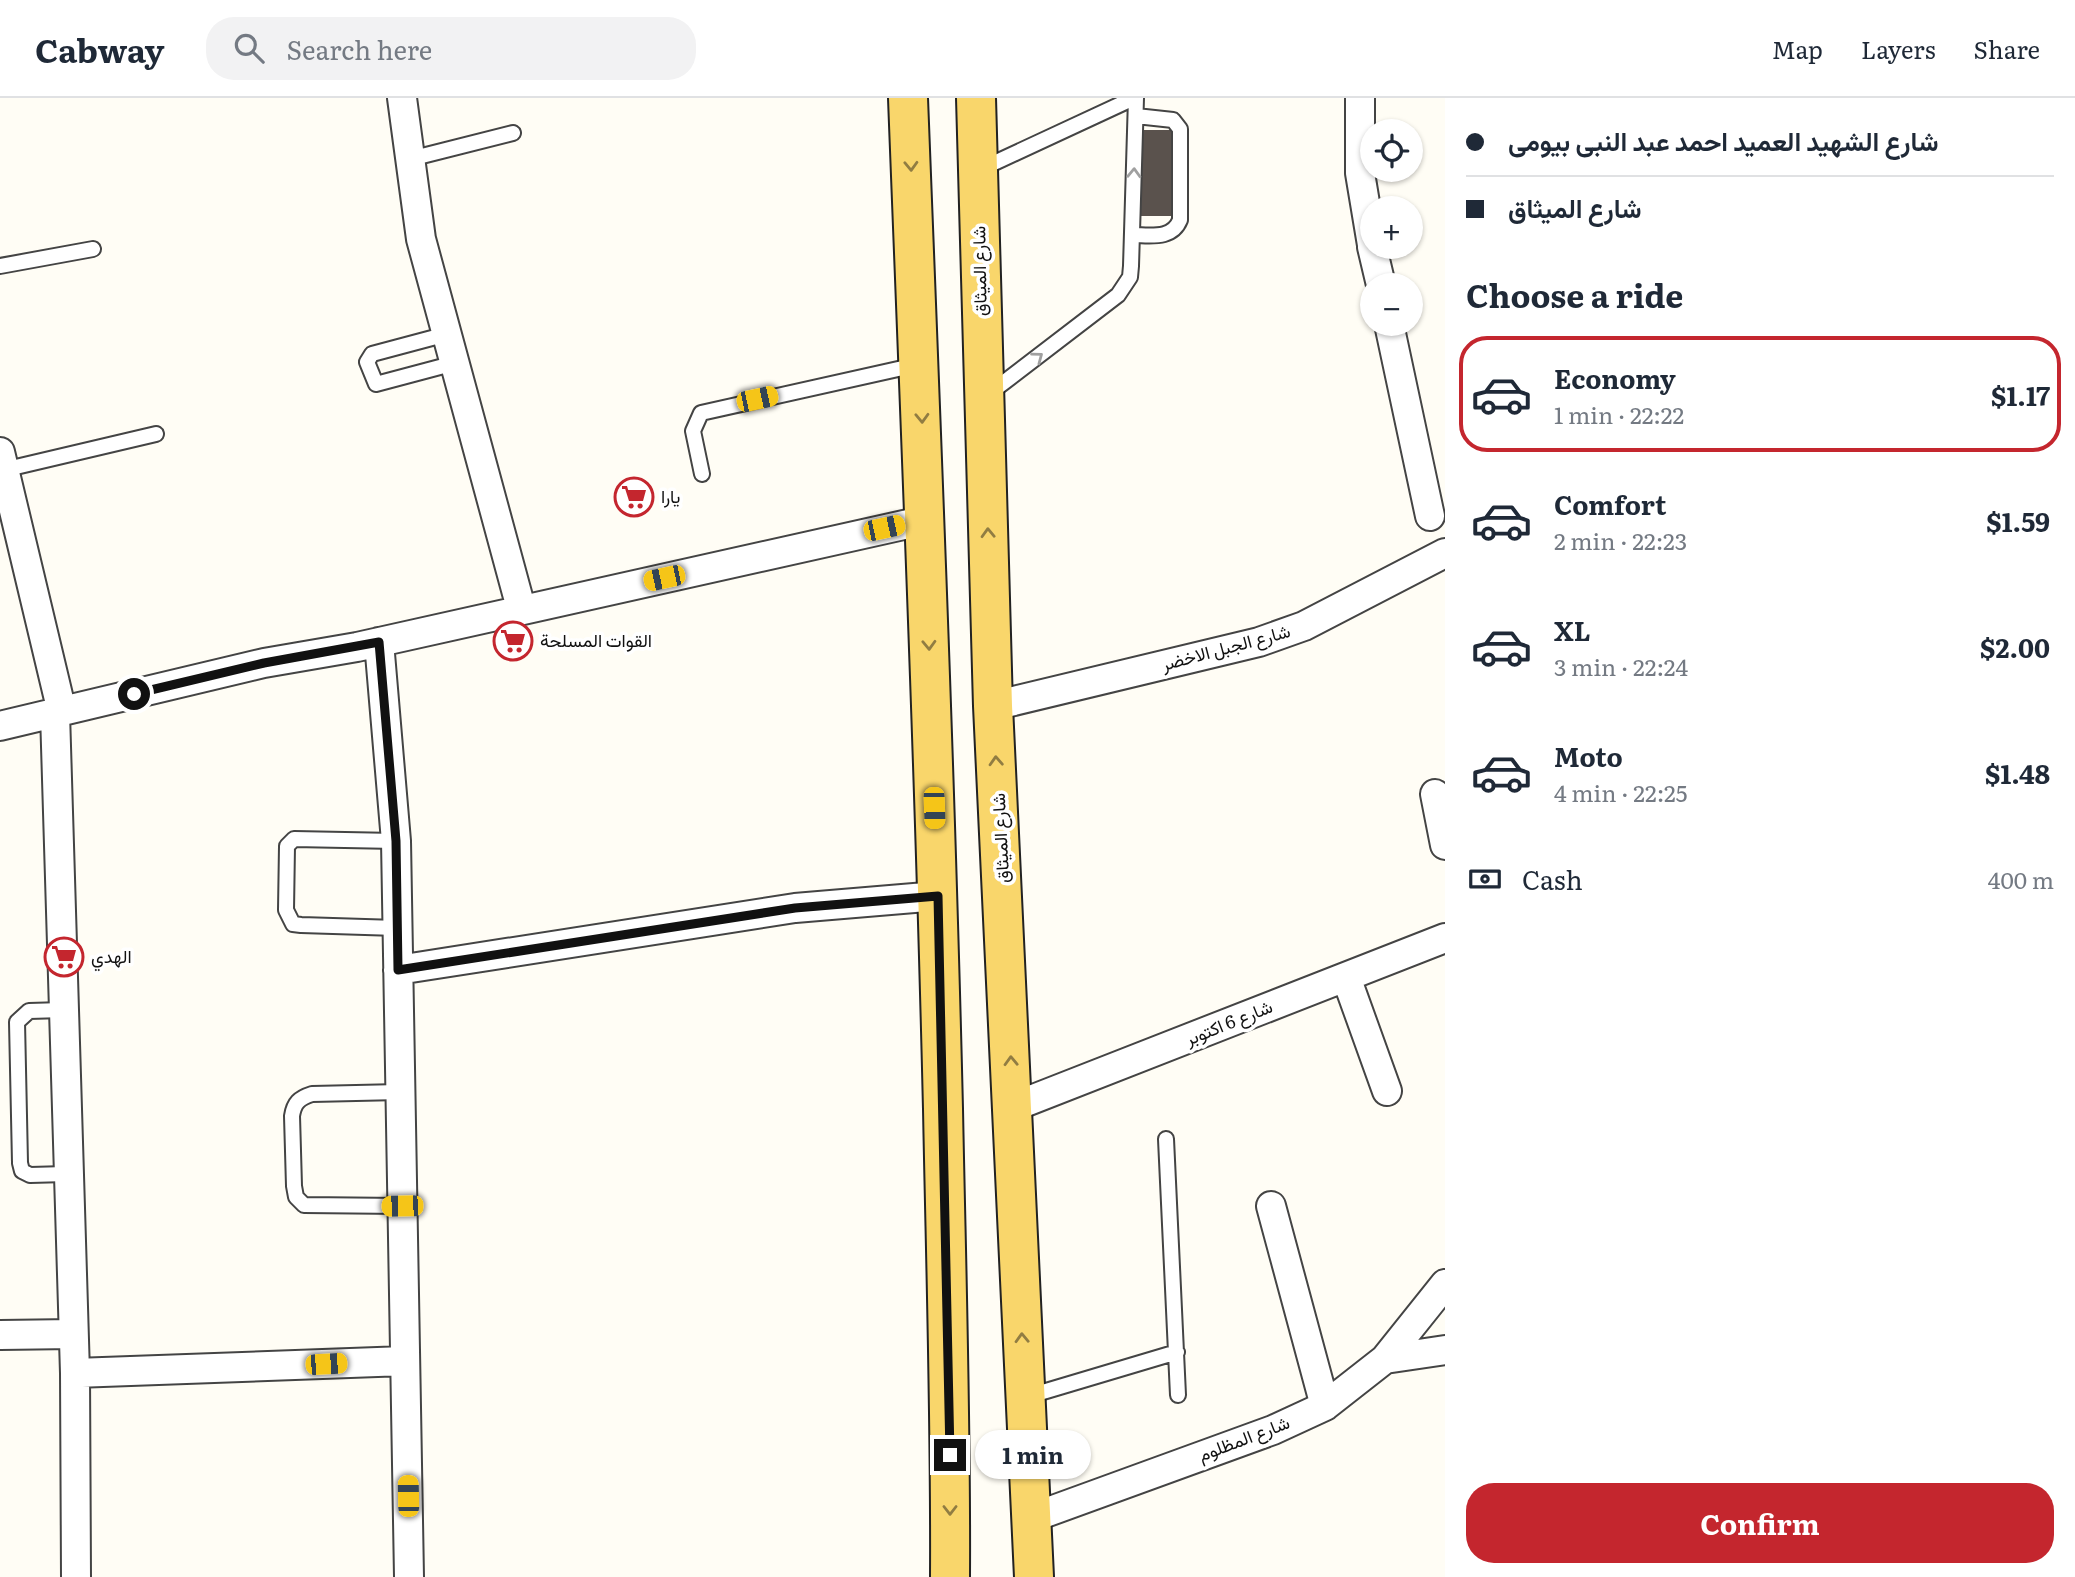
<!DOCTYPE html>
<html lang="en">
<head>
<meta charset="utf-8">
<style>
  :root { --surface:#fff; --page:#f2f2f3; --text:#1f2937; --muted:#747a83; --line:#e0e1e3; --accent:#c4262e }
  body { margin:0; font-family:Literata,Vazirmatn,serif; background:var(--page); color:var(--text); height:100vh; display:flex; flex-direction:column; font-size:26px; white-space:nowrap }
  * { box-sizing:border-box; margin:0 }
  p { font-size:23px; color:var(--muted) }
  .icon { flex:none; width:38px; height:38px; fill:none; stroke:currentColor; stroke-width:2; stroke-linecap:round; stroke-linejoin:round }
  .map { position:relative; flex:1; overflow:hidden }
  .panel { display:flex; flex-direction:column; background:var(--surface); width:630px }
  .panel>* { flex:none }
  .top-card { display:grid; align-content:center; height:154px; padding:0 21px; background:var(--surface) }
  .fabs { position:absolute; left:1360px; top:21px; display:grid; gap:14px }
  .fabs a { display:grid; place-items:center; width:63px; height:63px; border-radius:50%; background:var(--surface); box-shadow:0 2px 5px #0004; font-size:35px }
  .end { position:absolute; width:32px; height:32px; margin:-16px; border:9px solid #111; background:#fff; box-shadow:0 0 0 4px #fff }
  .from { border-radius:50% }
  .bubble { position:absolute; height:49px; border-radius:24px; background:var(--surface); box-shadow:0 2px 5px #0004; font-size:23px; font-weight:700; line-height:49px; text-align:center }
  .car { position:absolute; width:21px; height:42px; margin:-21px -10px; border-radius:9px; box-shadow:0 0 5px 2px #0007; background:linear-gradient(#f5c518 24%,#345 0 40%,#f5c518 0 76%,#345 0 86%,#f5c518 0) }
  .top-card b { display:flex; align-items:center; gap:24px; height:66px; font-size:26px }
  .top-card b+b { border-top:2px solid var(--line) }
  .top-card i { width:18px; height:18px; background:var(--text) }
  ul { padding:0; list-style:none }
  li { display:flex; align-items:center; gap:21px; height:116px; margin:0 14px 10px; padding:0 7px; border:4px solid transparent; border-radius:28px }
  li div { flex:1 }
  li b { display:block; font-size:26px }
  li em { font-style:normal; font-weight:700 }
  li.on { border-color:var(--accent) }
  li>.icon { width:63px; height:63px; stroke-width:1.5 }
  h2 { padding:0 21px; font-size:32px; line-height:84px }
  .pay { display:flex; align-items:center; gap:18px; height:77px; padding:0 21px; font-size:26px }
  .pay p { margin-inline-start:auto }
  .button { display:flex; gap:14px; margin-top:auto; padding:14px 21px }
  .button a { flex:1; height:80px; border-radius:28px; background:var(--accent); color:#fff; font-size:28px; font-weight:700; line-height:80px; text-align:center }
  header { display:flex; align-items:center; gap:42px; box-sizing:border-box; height:98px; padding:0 35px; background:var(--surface); border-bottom:2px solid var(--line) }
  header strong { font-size:33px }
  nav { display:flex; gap:38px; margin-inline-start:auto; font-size:24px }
  .search { width:490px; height:63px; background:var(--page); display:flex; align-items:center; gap:18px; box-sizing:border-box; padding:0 24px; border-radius:28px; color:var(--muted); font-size:26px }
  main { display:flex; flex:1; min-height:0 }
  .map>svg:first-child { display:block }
  .building { fill:#5a524d }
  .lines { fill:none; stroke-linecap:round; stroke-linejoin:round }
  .service-casing { stroke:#444; stroke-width:18 }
  .minor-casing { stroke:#444; stroke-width:32 }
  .primary-casing { stroke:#222; stroke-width:42 }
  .service { stroke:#fff; stroke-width:14 }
  .minor { stroke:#fff; stroke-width:28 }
  .primary { stroke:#f9d66b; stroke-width:38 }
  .oneway { stroke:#917d42 }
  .oneway2 { stroke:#a0a0a0 }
  .route { stroke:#111; stroke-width:9 }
  .labels { text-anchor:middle; stroke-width:7; stroke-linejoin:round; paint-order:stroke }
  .street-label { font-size:18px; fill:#111; stroke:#fff }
  .poi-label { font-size:18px; fill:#111; stroke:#fff; text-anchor:start }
</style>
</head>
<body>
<header>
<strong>Cabway</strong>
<div class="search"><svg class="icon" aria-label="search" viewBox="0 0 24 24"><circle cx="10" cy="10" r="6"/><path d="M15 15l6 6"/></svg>Search here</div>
<nav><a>Map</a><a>Layers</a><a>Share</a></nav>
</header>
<main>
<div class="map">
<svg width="1445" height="1479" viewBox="0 0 1445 1479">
  <rect width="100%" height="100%" fill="#fffdf5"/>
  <!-- building -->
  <path class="building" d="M1138,32H1172V118H1138Z"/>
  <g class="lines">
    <defs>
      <path id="service" d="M410,61L513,35
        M979,72L1134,0
        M1132,137C1150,137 1172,142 1180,122V31L1173,22L1136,18
        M0,168L93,151
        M447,236L372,256L367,264L376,286L455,265
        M990,295L1118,197L1130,179L1131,168L1136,0
        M3,372L156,336
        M702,376L693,333L701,315L916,267
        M396,743L294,741L287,748L286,812L293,826L301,827L397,830
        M63,912L29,913L17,924L20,1065L22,1073L30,1077L66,1076
        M400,994L312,996C299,1000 294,1005 292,1018L294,1088L296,1099L304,1107L402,1108
        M1166,1041L1178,1297
        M1026,1299L1177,1254"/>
      <path id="minor" d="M402,0L421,141L521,510
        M1360,0V75L1372,147
        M1372,149L1381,187
        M1389,226L1430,418
        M0,354L62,614
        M379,544L396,743L409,1479
        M993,608L1259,544L1304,528L1445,455
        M55,615L75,1275L76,1479
        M0,628L264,565L357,549L926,422
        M1435,696L1445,747
        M398,872L795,810L938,798
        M1346,879L1387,993
        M1013,1009L1445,840
        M1271,1108L1325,1308
        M0,1237L73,1236
        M1385,1261L1445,1186
        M75,1275L405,1263
        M1034,1419L1273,1332L1325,1308L1385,1261L1445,1252"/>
      <path id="primary" d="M908,0C921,337 935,674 943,1011C946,1167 951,1323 950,1479
        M976,0L993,608L1034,1479"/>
    </defs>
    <!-- service casing -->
    <use href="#service" class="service-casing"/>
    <!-- minor casing -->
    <use href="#minor" class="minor-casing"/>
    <!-- primary casing -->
    <use href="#primary" class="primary-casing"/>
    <!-- service -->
    <use href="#service" class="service"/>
    <!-- minor -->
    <use href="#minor" class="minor"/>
    <!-- primary -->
    <use href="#primary" class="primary"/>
  </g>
  <!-- one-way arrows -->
  <defs><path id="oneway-chevron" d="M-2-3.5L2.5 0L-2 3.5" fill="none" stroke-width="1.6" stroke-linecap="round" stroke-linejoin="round" transform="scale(1.75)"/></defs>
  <g class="oneway">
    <use href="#oneway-chevron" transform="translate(911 68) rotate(88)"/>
    <use href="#oneway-chevron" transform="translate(922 320) rotate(88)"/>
    <use href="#oneway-chevron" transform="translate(988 435) rotate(-92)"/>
    <use href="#oneway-chevron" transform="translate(929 547) rotate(88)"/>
    <use href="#oneway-chevron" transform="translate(996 663) rotate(-93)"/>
    <use href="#oneway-chevron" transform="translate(1011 963) rotate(-92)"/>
    <use href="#oneway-chevron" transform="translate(1022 1240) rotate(-92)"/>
    <use href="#oneway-chevron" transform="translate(950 1412) rotate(90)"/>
  </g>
  <g class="oneway2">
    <use href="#oneway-chevron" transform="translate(1134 75) rotate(-88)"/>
    <use href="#oneway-chevron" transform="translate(1038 259) rotate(-37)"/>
  </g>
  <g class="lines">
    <!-- route -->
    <path class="route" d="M134,596L264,565L379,544L396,743L398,872L795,810L938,798L950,1357"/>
  </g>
  <!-- icons -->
  <defs>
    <symbol id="supermarket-ring" viewBox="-11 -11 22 22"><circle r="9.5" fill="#fff" stroke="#c4262e" stroke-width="1.5"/><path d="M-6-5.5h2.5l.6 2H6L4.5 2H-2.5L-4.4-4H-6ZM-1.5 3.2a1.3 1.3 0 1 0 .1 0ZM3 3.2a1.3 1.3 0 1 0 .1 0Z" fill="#c4262e"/></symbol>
  </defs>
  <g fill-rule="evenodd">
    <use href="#supermarket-ring" x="612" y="377" width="44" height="44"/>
    <use href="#supermarket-ring" x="491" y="521" width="44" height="44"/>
    <use href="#supermarket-ring" x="42" y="837" width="44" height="44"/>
  </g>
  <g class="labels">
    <!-- street labels -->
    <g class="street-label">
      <text transform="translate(980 173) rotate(-91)" y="6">شارع الميثاق</text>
      <text transform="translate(1226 550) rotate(-15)" y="6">شارع الجبل الاخضر</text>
      <text transform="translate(1001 740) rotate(-93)" y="6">شارع الميثاق</text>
      <text transform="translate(1229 925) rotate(-22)" y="6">شارع 6 اكتوبر</text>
      <text transform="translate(1244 1341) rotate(-21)" y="6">شارع المظلوم</text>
    </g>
    <!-- poi labels -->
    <g class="poi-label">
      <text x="661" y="405">يارا</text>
      <text x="540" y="549">القوات المسلحة</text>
      <text x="91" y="865">الهدي</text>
    </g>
  </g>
</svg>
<div class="fabs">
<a><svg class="icon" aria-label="locate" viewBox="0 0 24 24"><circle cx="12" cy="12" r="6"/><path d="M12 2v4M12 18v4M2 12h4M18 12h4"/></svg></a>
<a>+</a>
<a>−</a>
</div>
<i class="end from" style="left:134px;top:596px"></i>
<i class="end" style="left:950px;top:1357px"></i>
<div class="bubble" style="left:975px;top:1332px;width:116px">1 min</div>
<i class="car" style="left:757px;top:301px;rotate:78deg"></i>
<i class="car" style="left:884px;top:430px;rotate:78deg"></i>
<i class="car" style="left:664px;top:480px;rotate:258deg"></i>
<i class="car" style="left:934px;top:710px;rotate:178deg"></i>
<i class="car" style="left:402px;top:1108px;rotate:269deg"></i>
<i class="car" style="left:326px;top:1266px;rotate:87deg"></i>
<i class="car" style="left:408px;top:1398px;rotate:359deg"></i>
</div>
<section class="panel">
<div class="top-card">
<b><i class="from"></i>شارع الشهيد العميد احمد عبد النبى بيومى</b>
<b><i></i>شارع الميثاق</b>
</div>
<h2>Choose a ride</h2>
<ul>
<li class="on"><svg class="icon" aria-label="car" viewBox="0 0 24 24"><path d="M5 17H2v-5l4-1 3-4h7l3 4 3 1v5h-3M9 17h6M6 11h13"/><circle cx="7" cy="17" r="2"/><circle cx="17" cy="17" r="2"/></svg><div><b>Economy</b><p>1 min · 22:22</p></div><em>$1.17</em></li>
<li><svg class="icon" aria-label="car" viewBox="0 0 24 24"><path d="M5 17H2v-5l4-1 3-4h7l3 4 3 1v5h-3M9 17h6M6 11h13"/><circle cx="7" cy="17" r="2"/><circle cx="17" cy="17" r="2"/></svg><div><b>Comfort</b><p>2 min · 22:23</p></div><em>$1.59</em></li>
<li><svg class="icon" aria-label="car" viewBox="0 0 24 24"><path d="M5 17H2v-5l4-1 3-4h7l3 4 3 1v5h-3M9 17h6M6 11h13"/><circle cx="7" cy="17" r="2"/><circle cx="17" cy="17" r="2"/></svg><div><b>XL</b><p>3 min · 22:24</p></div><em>$2.00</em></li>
<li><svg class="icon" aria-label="car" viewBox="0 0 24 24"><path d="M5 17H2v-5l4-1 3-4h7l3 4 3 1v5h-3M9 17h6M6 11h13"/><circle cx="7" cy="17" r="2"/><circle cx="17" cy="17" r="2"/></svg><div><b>Moto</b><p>4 min · 22:25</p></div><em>$1.48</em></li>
</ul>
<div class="pay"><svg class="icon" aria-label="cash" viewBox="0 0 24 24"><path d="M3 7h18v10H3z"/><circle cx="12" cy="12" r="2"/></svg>Cash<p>400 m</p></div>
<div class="button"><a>Confirm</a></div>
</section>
</main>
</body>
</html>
